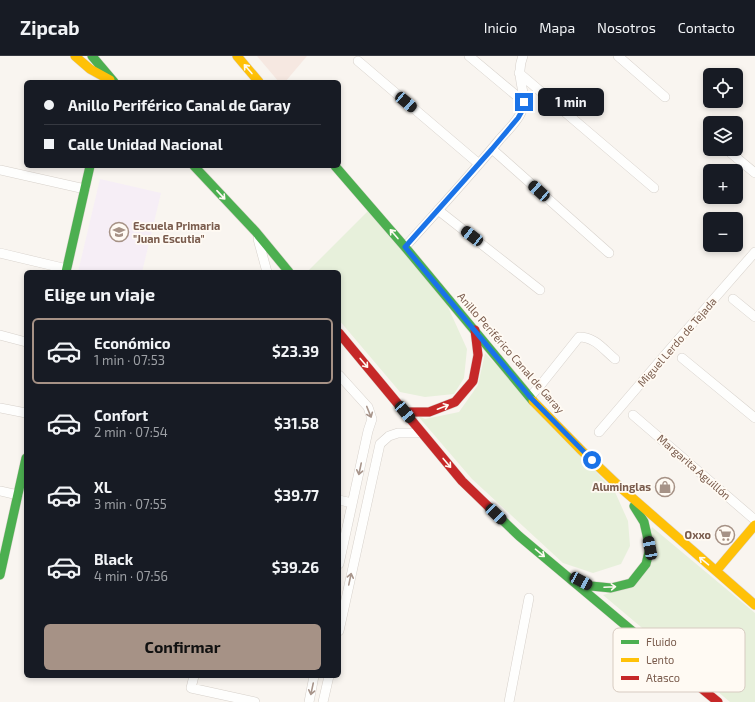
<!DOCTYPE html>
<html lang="es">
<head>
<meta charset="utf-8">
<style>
  :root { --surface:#171b24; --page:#20242c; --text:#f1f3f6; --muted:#9ea1a6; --line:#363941; --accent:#a69286 }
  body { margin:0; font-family:"Exo 2",sans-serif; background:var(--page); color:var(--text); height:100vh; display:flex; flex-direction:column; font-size:15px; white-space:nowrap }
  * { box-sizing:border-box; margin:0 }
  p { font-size:13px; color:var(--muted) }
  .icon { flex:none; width:22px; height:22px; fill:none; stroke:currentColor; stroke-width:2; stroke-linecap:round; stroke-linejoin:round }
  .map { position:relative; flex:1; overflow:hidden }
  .panel { position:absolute; left:24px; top:214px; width:317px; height:408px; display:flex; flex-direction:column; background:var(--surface); border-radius:6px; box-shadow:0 2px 6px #0003 }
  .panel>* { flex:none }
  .hud { position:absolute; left:24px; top:24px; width:317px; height:88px; border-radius:6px; box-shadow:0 2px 6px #0003; display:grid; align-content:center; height:88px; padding:0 20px; background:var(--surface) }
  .fabs { position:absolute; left:703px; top:12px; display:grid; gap:8px }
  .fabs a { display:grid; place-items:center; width:40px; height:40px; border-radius:6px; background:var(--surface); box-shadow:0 2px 6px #0003; font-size:20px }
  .end { position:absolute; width:18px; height:18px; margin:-9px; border:5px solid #1a73e8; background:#fff; box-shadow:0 0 0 2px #fff }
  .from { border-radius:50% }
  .bubble { position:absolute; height:28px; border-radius:6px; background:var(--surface); box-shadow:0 2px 6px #0003; font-size:13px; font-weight:700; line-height:28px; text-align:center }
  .car { position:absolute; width:12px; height:24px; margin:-12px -6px; border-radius:5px; box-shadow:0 0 3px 1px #0007; background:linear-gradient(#222 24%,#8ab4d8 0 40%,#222 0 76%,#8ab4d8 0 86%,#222 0) }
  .hud b { display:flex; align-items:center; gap:14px; height:38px; font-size:15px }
  .hud b+b { border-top:1px solid var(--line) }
  .hud i { width:10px; height:10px; background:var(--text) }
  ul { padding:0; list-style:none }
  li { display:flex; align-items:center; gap:12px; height:66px; margin:0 8px 6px; padding:0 12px; border:2px solid transparent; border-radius:6px }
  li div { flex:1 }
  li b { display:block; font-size:15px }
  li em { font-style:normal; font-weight:700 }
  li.selected { border-color:var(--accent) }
  li>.icon { width:36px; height:36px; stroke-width:1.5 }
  h2 { padding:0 20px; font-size:18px; line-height:48px }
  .cta { display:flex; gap:8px; margin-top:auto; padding:8px 20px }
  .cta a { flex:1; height:46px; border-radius:6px; background:var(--accent); color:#111; font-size:16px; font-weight:700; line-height:46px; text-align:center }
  header { display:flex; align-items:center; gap:24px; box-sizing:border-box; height:56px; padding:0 20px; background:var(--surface); border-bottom:1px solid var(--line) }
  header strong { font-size:19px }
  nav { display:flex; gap:22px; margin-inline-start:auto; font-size:14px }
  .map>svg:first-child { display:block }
  .commercial { fill:#f6e8e1 }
  .education { fill:#f6eef6 }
  .green { fill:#e7f0db }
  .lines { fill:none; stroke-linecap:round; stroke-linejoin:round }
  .street-casing { stroke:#d7d1cb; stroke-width:10 }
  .fast-casing { stroke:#d9d2cb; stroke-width:10 }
  .slow-casing { stroke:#d9d2cb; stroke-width:10 }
  .jam-casing { stroke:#d9d2cb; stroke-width:10 }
  .street { stroke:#fefefd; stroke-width:9 }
  .fast { stroke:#4caf50; stroke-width:9 }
  .slow { stroke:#ffc107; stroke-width:9 }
  .jam { stroke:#c62828; stroke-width:9 }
  .oneway { stroke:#fffaf3 }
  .oneway2 { stroke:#a8958b }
  .route { stroke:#1a73e8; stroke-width:5 }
  .labels { text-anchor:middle; stroke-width:3.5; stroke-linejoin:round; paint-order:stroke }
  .poi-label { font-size:11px; font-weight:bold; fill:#7a5c4d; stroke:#fffaf3; text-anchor:end }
  .street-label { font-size:11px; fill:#7a5c4d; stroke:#fffaf3 }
  .key { fill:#fffaf3; stroke:#d7cbc1; stroke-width:1 }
  .key-label { font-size:11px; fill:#7a5c4d }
</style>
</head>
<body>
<header>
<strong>Zipcab</strong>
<nav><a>Inicio</a><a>Mapa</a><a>Nosotros</a><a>Contacto</a></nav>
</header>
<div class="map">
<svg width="755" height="646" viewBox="0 0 755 646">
  <rect width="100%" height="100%" fill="#f9f5f0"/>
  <!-- commercial -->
  <path class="commercial" d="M257,0H307L285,26H279Z"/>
  <!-- education -->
  <path class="education" d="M100,123L161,137L142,216H78Z"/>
  <!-- green -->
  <path class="green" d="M370,153L439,231L467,293L464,322L454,338L425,341L400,336L339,264V216H307Z
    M485,297L615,436L628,465L630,490L621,508L593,517L563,507L472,423L417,359L425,363L459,356L478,329Z
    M652,471L755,557V646H730L603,539L635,529Z"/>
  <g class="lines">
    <defs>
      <path id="street" d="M469,0L524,46
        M618,0L665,41
        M358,5L479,108
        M519,17L654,132
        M492,93L609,197
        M726,93L755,117
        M0,114L85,133
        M438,154L540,234
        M258,183L267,216
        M405,191C437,155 470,120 500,83C507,75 519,64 522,54C528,36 514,21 523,0
        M0,197L67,213
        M733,243L755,261
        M0,279L26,286
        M682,302L755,362
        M339,319L368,351L372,363L368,375L339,508
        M530,341L543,326L579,281C595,281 603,293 615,303
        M0,352L26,357
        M633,359L755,464
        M599,376L671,292L755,196
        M0,435L18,439
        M339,444L352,447
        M339,575L380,388L389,380L398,377H422
        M194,620L191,632L255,646
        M309,646L314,620
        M323,646L329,620
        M509,646L529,542"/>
      <path id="fast" d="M92,0L114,26
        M194,110L256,176L289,216
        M335,110L405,191L533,345
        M66,216L90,110
        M494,456L519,480L656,595
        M0,519L26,402
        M579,524L591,530L611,532L631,527L646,508L650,492L644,466L634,450"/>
      <path id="slow" d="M75,0L90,13L110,24
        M237,0L259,26
        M533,345L582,395L621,432L755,549
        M716,515L755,469"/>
      <path id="jam" d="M339,277L462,425L494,456
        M405,356H429L455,346L473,325L478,299L475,274
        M656,595L718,646"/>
    </defs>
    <!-- street casing -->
    <use href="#street" class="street-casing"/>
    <!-- fast casing -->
    <use href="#fast" class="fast-casing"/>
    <!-- slow casing -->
    <use href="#slow" class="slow-casing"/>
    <!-- jam casing -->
    <use href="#jam" class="jam-casing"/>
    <!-- street -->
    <use href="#street" class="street"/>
    <!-- fast -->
    <use href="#fast" class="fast"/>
    <!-- slow -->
    <use href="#slow" class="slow"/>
    <!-- jam -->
    <use href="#jam" class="jam"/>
  </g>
  <!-- one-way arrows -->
  <defs><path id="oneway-shaft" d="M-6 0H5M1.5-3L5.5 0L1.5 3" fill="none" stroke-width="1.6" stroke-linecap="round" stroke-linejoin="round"/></defs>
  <g class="oneway">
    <use href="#oneway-shaft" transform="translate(248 13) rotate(-131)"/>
    <use href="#oneway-shaft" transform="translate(221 139) rotate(47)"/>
    <use href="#oneway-shaft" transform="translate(394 178) rotate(-131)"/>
    <use href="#oneway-shaft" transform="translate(364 307) rotate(50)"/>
    <use href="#oneway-shaft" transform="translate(443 351) rotate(-21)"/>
    <use href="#oneway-shaft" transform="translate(447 407) rotate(50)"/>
    <use href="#oneway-shaft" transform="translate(540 497) rotate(40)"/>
    <use href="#oneway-shaft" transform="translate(704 505) rotate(-140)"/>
    <use href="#oneway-shaft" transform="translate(610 531) rotate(-3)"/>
  </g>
  <g class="oneway2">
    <use href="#oneway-shaft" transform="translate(369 356) rotate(68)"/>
    <use href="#oneway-shaft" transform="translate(360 413) rotate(102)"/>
    <use href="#oneway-shaft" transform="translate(350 523) rotate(-78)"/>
    <use href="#oneway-shaft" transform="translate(312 633) rotate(102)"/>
  </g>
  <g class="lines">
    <!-- route -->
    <path class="route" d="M524,46L522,55L518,62L492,93L405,191L530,341L592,404"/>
  </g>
  <!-- icons -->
  <defs>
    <symbol id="school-ring" viewBox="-11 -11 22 22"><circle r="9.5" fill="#fffaf3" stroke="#a69286" stroke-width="1.5"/><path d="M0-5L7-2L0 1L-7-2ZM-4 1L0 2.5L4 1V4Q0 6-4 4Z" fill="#a69286"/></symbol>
    <symbol id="shop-ring" viewBox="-11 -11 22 22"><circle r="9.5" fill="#fffaf3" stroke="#a69286" stroke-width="1.5"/><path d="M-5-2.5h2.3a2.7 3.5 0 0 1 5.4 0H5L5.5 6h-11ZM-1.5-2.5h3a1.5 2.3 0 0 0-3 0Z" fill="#a69286"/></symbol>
    <symbol id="supermarket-ring" viewBox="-11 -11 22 22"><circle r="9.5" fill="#fffaf3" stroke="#a69286" stroke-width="1.5"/><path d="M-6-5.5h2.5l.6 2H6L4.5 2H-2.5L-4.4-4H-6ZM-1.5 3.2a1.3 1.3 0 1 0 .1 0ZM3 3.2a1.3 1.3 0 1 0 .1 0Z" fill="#a69286"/></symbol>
  </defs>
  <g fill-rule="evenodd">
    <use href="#school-ring" x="108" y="165" width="22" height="22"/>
    <use href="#shop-ring" x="654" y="420" width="22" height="22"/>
    <use href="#supermarket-ring" x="714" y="468" width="22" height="22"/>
  </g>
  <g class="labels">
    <!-- poi labels -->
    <g class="poi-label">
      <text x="133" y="174" text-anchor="start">Escuela Primaria<tspan x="133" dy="13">"Juan Escutia"</tspan></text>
      <text x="651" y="435">Aluminglas</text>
      <text x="711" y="483">Oxxo</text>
    </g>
    <!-- street labels -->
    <g class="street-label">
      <text transform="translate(677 286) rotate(-49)" y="4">Miguel Lerdo de Tejada</text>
      <text transform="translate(511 297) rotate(49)" y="4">Anillo Periférico Canal de Garay</text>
      <text transform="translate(694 411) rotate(41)" y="4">Margarita Aguillón</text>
    </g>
  </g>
  <!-- legend -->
  <rect x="613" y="572" width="132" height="64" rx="6" class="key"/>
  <rect x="621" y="584" width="18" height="4" fill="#4caf50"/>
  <rect x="621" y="602" width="18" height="4" fill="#ffc107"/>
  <rect x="621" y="620" width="18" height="4" fill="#c62828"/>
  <g class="key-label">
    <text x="646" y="590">Fluido</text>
    <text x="646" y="608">Lento</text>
    <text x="646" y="626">Atasco</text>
  </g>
</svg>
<div class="fabs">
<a><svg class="icon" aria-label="locate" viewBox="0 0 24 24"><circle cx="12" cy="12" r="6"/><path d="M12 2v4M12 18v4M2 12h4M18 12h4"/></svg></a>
<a><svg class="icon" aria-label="layers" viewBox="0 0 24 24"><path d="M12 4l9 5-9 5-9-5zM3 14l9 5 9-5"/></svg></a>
<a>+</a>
<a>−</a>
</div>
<i class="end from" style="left:592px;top:404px"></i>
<i class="end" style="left:524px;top:46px"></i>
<div class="bubble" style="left:538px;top:32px;width:66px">1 min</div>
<i class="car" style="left:406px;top:46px;rotate:131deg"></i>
<i class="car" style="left:539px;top:135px;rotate:312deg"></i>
<i class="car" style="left:472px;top:180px;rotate:308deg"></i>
<i class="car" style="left:405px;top:356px;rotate:140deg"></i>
<i class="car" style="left:496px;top:458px;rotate:134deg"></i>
<i class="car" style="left:650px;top:492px;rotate:349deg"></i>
<i class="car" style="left:581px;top:525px;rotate:118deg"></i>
<div class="hud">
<b><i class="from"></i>Anillo Periférico Canal de Garay</b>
<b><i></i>Calle Unidad Nacional</b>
</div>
<section class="panel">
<h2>Elige un viaje</h2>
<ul>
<li class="selected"><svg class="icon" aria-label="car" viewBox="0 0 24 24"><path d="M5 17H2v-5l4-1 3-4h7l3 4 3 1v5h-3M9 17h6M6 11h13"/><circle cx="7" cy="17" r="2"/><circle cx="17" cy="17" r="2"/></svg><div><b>Económico</b><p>1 min · 07:53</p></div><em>$23.39</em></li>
<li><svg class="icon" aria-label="car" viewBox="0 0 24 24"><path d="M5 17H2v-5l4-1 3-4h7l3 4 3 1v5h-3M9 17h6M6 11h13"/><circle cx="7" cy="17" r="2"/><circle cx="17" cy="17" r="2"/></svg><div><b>Confort</b><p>2 min · 07:54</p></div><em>$31.58</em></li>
<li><svg class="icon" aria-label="car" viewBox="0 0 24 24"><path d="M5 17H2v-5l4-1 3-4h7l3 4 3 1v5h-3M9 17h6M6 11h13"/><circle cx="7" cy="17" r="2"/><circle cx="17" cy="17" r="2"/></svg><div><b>XL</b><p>3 min · 07:55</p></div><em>$39.77</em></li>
<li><svg class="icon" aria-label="car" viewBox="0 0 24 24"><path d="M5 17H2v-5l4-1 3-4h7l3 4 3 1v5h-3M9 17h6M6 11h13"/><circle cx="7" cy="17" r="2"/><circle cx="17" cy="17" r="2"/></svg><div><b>Black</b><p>4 min · 07:56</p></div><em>$39.26</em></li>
</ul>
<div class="cta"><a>Confirmar</a></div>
</section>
</div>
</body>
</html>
